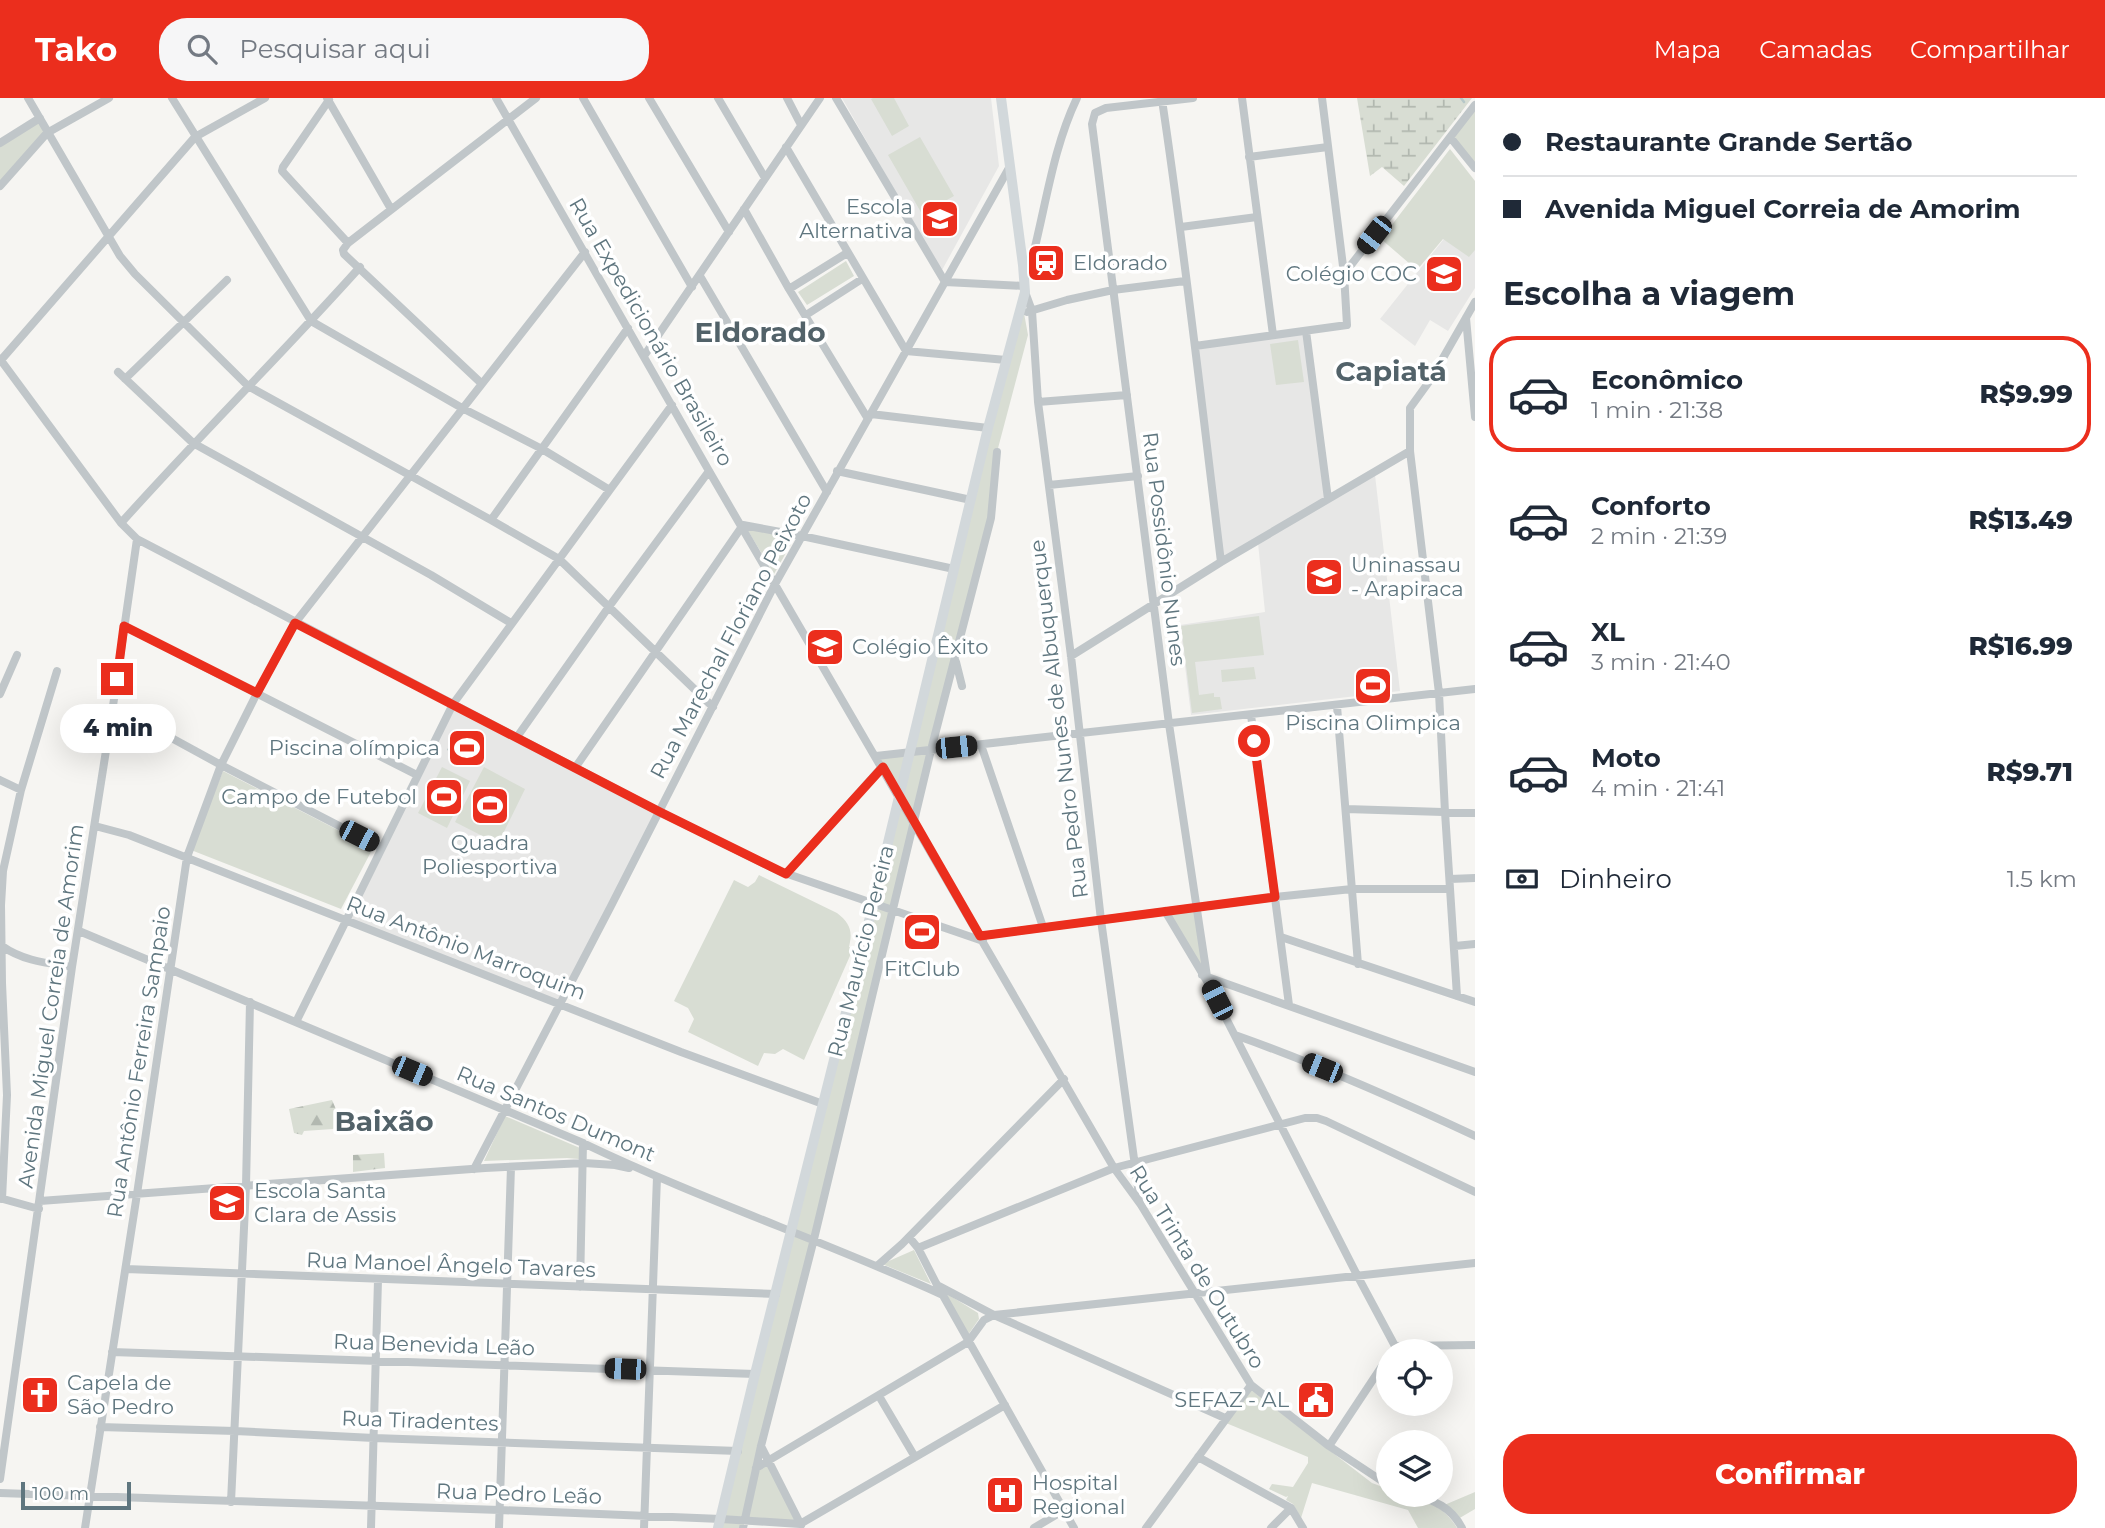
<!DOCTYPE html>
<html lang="pt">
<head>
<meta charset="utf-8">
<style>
  :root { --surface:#fff; --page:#f6f6f7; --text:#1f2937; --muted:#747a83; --line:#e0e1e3; --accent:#eb2e1d }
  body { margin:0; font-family:Montserrat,sans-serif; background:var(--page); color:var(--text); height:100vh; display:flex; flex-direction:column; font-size:26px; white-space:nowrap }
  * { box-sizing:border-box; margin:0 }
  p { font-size:23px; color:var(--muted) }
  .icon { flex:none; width:38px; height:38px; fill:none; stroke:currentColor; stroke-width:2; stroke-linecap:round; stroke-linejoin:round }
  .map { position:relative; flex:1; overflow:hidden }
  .details { display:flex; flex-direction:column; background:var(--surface); width:630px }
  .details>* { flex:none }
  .guide { display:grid; align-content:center; height:154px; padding:0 28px; background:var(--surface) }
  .fabs { position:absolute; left:1376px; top:1241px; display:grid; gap:14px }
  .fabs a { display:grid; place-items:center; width:77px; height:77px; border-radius:50%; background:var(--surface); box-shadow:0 7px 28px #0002; font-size:35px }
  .scale { position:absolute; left:21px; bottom:18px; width:110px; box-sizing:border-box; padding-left:7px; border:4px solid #5f767f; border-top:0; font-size:19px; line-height:24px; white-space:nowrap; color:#5f767f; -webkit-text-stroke:5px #fff; paint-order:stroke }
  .end { position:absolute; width:32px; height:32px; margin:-16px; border:9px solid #eb2e1d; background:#fff; box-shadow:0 0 0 4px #fff }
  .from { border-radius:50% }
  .bubble { position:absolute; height:49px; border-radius:24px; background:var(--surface); box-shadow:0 7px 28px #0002; font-size:23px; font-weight:800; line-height:49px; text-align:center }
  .car { position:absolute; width:21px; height:42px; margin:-21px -10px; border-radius:9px; box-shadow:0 0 5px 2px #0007; background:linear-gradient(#222 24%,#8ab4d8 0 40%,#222 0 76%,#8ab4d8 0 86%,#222 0) }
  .guide b { display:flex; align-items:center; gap:24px; height:66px; font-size:26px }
  .guide b+b { border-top:2px solid var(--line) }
  .guide i { width:18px; height:18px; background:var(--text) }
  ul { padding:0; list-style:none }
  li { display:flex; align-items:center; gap:21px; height:116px; margin:0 14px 10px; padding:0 14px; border:4px solid transparent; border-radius:28px }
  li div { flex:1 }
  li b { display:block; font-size:26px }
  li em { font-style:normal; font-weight:800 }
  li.current { border-color:var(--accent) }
  li>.icon { width:63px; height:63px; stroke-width:1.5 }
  h2 { padding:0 28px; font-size:32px; line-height:84px }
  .pay { display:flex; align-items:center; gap:18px; height:77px; padding:0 28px; font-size:26px }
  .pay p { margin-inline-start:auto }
  .button { display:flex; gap:14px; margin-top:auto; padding:14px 28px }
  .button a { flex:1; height:80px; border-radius:28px; background:var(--accent); color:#fff; font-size:28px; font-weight:800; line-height:80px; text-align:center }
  header { display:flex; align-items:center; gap:42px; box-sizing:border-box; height:98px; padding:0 35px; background:var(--accent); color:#fff }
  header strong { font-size:33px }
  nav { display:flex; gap:38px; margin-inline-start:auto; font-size:24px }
  .search { width:490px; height:63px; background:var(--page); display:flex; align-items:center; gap:18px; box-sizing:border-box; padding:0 24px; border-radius:28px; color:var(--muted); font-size:26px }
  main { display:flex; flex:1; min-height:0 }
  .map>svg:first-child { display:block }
  .built { fill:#e7e7e6 }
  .green { fill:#d8ddd3 }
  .forest { fill:url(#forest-firs) }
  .wetland { fill:url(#wetland-marsh) }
  .water { fill:url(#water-ripples) }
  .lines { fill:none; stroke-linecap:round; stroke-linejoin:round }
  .stream { stroke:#b6c7c8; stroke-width:2.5 }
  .minor { stroke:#c0c6c9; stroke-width:8 }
  .major { stroke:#d2d8db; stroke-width:10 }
  .route { stroke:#eb2e1d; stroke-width:9 }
  .labels { text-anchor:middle; stroke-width:7; stroke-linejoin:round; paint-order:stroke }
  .poi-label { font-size:21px; fill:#5f767f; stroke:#fff; text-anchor:start }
  .street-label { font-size:21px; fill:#5f767f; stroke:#fff }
  .district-label { font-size:28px; font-weight:bold; fill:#526269; stroke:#fff }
</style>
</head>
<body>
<header>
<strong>Tako</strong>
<div class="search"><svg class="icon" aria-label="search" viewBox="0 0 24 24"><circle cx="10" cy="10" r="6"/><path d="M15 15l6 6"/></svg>Pesquisar aqui</div>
<nav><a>Mapa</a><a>Camadas</a><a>Compartilhar</a></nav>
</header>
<main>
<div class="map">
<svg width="1475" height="1430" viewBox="0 0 1475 1430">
  <defs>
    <pattern id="forest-firs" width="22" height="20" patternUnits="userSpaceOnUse" patternTransform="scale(1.75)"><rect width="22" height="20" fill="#d8ddd3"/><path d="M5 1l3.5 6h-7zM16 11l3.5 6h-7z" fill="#b2b8b0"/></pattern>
    <pattern id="wetland-marsh" width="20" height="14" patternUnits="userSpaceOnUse" patternTransform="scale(1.75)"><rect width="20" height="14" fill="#d8ddd3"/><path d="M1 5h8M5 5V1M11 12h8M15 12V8" fill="none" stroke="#b2b8b0"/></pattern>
    <pattern id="water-ripples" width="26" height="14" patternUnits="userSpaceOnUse" patternTransform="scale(1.75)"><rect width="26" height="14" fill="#b6c7c8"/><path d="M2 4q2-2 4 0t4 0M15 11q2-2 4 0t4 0" fill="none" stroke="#97a6a8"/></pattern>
  </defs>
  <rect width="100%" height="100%" fill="#f6f5f2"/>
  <!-- built -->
  <path class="built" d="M842,0H991L999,68L941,174Z
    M1475,102V190L1448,233L1430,222L1415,248L1380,221Z
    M1306,233L1328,401L1221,464L1195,248Z
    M1375,377L1400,593L1191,617L1180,527L1265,514L1258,445Z
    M453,606L660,714L561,906L345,822Z"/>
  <!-- green -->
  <path class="green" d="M873,0H894L909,28L892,38L871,1Z
    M1475,12V65L1453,39Z
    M40,20L47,35L0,88V45Z
    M920,39L954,98L922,116L888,57Z
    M1450,51L1475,83V152L1469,159L1443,141L1417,172L1381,141Z
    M846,163L854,178L807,207L798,194Z
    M1024,215L1028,237L997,354L991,420L756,1369L769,1363L800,1426L745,1422L743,1430H718L899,698L876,658L909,654L988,330Z
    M1298,242L1304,284L1276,287L1270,246Z
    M747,431L795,439L774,476Z
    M1259,518L1264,557L1195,564L1199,597L1214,595V599H1220L1222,611L1192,615L1181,528Z
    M1254,569L1256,581L1222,584L1221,572Z
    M442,669L470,683L447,730L418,715Z
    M484,669L525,691L498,746L455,724Z
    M223,673L373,750L341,811L191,752Z
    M759,777L837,815C850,825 853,833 849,849L853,851L804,962L783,951L775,956L764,955L758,968L688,934L694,921L688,910L674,903L734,782L748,789L755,784Z
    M1195,810L1206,878L1165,813Z
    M505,1018L580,1050L579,1061L567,1060L484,1063Z
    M914,1152L931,1186L882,1166Z
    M941,1192L978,1215L979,1221L968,1237Z
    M1251,1292L1372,1385L1388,1391V1396C1415,1397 1443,1405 1457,1430H1418L1408,1412L1312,1385L1301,1420L1293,1406L1286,1402L1288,1398L1286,1399L1269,1391L1272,1386L1293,1389L1308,1365V1359L1226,1325Z
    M1475,1394V1411L1458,1421L1442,1408Z"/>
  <!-- forest -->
  <path class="forest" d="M332,1002L341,1023L333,1031L304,1033L302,1037L294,1035L289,1011Z
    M384,1055L385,1070L353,1074V1057Z"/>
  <!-- wetland -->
  <path class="wetland" d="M1357,0H1472L1404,88L1382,69L1370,78Z"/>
  <!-- water -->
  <path class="water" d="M1385,579L1387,593L1360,596L1358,582Z
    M457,632L486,647L476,667L447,652Z"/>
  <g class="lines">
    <!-- stream -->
    <path class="stream" d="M1461,0L1464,4"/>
    <!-- minor -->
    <path class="minor" d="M28,0L120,158L135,176L248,288L491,422L559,461L713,609
      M172,0L311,223L462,310L542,351L608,391
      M327,0L391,111
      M496,0L709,373L1114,1070L1141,1107L1251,1287L1329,1348L1388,1387
      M583,0L692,189
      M649,0L729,134
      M718,0L765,80
      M787,0L801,27
      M836,0L945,184
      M1193,0L1106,10L1095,15L1092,26L1169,626L1208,885
      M1242,0L1273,237
      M329,2L283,69L282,73L348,145
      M1162,2C1185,155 1202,309 1221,464
      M1450,39L1475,70
      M0,45L40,20
      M786,49L906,253L1006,262
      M1249,59L1328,49
      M0,88L47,35L109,0
      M744,111L789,191L868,321
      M1181,129L1257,119
      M1023,167H1029L1032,161C1046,107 1053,50 1077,0
      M1344,176L1475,7
      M700,178L827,394
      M945,184L1024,188
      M789,191L847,155
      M1025,194L1032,213L1038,304L1071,558L1101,822L1140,1104
      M1027,214L1067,202L1113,192L1185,183
      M806,217L862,181
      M1466,220L1475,319
      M1306,233L1328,401
      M1195,248L1347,227L1344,176L1322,0
      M644,258L820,0
      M0,261L121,425L137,441L660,714L779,773L983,843
      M1,262L195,39L265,0
      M118,274L193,345L431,477L511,525
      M125,281L227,182
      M481,285L344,156L343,152L348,145L536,0
      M1038,304L1127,297
      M871,316L988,330
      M837,373L971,402
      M1049,387L1138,378
      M491,422L628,230
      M121,425C199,338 282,256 360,169
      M124,528L417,677
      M1071,558L1221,464L1410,353
      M956,564L962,588
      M0,596L17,557
      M113,608L221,667L382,750
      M1337,608L1358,866
      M1251,617L1289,907
      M517,639L608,510L709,373
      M981,647L1043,829
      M876,658L1475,591
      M575,670L743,427L802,438L954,471
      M0,682L21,692
      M1346,711L1475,715
      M95,728L129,737L681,954L823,1006
      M786,776L882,669
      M1450,781L1475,780
      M1165,813L1208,885L1357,1177L1395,1248
      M79,833L583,1045C700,1101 824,1143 943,1197
      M980,838L1275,799L1352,791H1450
      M1281,839L1475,904
      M2,848C23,863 47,865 72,869
      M1455,848L1475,846
      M1202,877L1475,974
      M1457,898L1445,714L1439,595L1410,353V310L1431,281L1475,204
      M296,924L453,606L672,307
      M1235,937C1317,966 1396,1001 1475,1038
      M474,1071L611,808L775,486L1009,70
      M0,1100L39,1111
      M2,1101L7,997L2,885L1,807L3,773L21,692L57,573
      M40,1103L485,1070L584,1065L615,1067L629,1070
      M909,1139L918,1150L936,1185L1074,1430
      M918,1150L1114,1070L1305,1020H1317L1326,1023L1475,1094
      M877,1168L902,1146L1064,981
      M126,1171L776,1196
      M939,1188L994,1217L1225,1320
      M580,1189L583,1045
      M1395,1248L1475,1247
      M112,1254L755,1276
      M879,1298L915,1359
      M100,1329L235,1333L374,1340L738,1353
      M761,1348L801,1427
      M1329,1348L1388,1259
      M1198,1359L1291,1410L1303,1430
      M756,1370L968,1244L984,1222L994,1217L1475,1165
      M0,1381L72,869L113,608L137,441
      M0,1395L500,1412L721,1421L800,1426L1005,1307
      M1413,1396C1435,1403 1451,1409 1462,1430
      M231,1404L246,1088L250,904
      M85,1430L137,1096L187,759L221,667L257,595L295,525L585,154
      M371,1430L378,1182
      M499,1430L511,1069
      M644,1430L657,1079
      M743,1430L761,1348L814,1141L931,652L991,420L997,354
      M1034,1430L1064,1412
      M1146,1430L1251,1287
      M1271,1430L1291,1410"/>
    <!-- major -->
    <path class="major" d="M718,1430L755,1276L873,807L988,330L1025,194L1023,167L1001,0"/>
  </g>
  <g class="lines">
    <!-- route -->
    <path class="route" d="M117,581L124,528L257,595L295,525L660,714L786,776L883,669L980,838L1275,799L1254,643"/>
  </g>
  <!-- icons -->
  <defs>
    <symbol id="school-square" viewBox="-11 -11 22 22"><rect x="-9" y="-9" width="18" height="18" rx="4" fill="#eb2e1d" stroke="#fff"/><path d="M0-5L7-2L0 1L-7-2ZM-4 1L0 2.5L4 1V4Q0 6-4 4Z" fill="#fff"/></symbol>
    <symbol id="station-square" viewBox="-11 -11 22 22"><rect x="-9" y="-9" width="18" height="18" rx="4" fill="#eb2e1d" stroke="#fff"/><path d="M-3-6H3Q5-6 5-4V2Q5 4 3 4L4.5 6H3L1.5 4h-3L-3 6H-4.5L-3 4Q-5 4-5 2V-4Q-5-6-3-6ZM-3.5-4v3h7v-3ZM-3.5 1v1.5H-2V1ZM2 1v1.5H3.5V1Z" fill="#fff"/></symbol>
    <symbol id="university-square" viewBox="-11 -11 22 22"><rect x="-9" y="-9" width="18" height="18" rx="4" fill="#eb2e1d" stroke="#fff"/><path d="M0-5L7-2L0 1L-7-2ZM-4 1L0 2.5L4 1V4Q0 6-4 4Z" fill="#fff"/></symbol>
    <symbol id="stadium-square" viewBox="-11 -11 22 22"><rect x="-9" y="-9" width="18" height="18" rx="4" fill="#eb2e1d" stroke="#fff"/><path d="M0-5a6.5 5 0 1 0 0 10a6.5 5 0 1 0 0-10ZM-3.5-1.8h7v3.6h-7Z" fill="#fff"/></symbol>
    <symbol id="church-square" viewBox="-11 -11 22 22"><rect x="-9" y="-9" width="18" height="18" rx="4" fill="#eb2e1d" stroke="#fff"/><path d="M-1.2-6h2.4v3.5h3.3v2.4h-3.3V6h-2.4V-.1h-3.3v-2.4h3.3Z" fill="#fff"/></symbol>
    <symbol id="civic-square" viewBox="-11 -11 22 22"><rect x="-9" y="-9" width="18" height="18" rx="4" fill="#eb2e1d" stroke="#fff"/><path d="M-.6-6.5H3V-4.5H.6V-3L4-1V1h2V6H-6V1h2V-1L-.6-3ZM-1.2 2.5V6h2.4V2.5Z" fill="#fff"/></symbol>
    <symbol id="hospital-square" viewBox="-11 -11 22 22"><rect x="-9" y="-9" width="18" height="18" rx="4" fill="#eb2e1d" stroke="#fff"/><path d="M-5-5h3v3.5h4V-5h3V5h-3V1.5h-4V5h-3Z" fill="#fff"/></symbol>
  </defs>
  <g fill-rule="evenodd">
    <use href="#school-square" x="918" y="99" width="44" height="44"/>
    <use href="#station-square" x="1024" y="143" width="44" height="44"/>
    <use href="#school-square" x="1422" y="154" width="44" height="44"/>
    <use href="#university-square" x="1302" y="457" width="44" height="44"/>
    <use href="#school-square" x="803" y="527" width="44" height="44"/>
    <use href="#stadium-square" x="1351" y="566" width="44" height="44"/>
    <use href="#stadium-square" x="445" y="628" width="44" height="44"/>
    <use href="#stadium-square" x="422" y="677" width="44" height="44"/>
    <use href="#stadium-square" x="468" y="686" width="44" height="44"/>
    <use href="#stadium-square" x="900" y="812" width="44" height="44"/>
    <use href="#school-square" x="205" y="1083" width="44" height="44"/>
    <use href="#church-square" x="18" y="1275" width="44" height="44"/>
    <use href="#civic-square" x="1294" y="1280" width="44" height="44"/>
    <use href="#hospital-square" x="983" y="1375" width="44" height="44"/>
  </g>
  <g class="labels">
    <!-- poi labels -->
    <g class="poi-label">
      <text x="913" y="116" text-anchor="end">Escola<tspan x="913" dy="24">Alternativa</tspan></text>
      <text x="1073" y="172">Eldorado</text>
      <text x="1417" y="183" text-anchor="end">Colégio COC</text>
      <text x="1351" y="474">Uninassau<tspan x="1351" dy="24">- Arapiraca</tspan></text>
      <text x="852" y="556">Colégio Êxito</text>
      <text x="1373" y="632" text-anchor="middle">Piscina Olimpica</text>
      <text x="440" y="657" text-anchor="end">Piscina olímpica</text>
      <text x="417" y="706" text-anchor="end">Campo de Futebol</text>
      <text x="490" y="752" text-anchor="middle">Quadra<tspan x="490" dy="24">Poliesportiva</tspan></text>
      <text x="922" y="878" text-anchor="middle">FitClub</text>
      <text x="254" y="1100">Escola Santa<tspan x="254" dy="24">Clara de Assis</tspan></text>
      <text x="67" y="1292">Capela de<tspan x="67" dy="24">São Pedro</tspan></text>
      <text x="1289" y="1309" text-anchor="end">SEFAZ - AL</text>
      <text x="1032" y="1392">Hospital<tspan x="1032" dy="24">Regional</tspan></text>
    </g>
    <!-- street labels -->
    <g class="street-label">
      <text transform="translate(651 234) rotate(60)" y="7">Rua Expedicionário Brasileiro</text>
      <text transform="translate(1164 451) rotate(83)" y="7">Rua Possidônio Nunes</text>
      <text transform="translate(731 538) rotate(-62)" y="7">Rua Marechal Floriano Peixoto</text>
      <text transform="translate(1059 621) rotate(-97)" y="7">Rua Pedro Nunes de Albuquerque</text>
      <text transform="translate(466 850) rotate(21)" y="7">Rua Antônio Marroquim</text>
      <text transform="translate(861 853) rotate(-76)" y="7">Rua Maurício Pereira</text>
      <text transform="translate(51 908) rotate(-82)" y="7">Avenida Miguel Correia de Amorim</text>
      <text transform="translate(139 964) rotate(-81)" y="7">Rua Antônio Ferreira Sampaio</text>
      <text transform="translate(556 1016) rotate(23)" y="7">Rua Santos Dumont</text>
      <text transform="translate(451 1167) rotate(2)" y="7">Rua Manoel Ângelo Tavares</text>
      <text transform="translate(1197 1169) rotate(58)" y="7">Rua Trinta de Outubro</text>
      <text transform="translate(434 1247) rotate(2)" y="7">Rua Benevida Leão</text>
      <text transform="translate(420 1323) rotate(2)" y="7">Rua Tiradentes</text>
      <text transform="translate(519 1396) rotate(2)" y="7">Rua Pedro Leão</text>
    </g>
    <!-- district labels -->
    <g class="district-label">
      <text x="760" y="244">Eldorado</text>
      <text x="1391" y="283">Capiatá</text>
      <text x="384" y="1033">Baixão</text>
    </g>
  </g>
</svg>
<div class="fabs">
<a><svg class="icon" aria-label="locate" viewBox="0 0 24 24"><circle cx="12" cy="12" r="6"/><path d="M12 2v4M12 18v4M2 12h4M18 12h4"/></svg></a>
<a><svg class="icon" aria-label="layers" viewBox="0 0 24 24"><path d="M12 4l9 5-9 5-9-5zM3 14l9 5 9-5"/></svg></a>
</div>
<div class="scale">100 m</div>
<i class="end from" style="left:1254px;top:643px"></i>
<i class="end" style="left:117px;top:581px"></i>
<div class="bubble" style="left:60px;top:606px;width:116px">4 min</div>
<i class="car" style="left:1374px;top:137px;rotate:218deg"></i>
<i class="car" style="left:956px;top:649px;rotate:84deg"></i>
<i class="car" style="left:359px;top:738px;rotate:117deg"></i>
<i class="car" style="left:1217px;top:902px;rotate:333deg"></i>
<i class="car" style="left:1322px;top:970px;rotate:292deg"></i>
<i class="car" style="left:412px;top:973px;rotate:113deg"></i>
<i class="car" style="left:625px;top:1271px;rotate:272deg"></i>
</div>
<section class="details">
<div class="guide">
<b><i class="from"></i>Restaurante Grande Sertão</b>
<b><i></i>Avenida Miguel Correia de Amorim</b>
</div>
<h2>Escolha a viagem</h2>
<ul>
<li class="current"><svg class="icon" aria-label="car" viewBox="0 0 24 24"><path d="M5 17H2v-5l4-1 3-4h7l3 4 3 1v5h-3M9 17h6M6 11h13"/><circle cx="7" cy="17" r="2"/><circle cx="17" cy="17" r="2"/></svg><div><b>Econômico</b><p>1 min · 21:38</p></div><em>R$9.99</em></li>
<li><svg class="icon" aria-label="car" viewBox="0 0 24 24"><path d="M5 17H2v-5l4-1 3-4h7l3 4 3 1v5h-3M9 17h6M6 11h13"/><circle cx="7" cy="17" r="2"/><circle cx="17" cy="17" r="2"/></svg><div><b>Conforto</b><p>2 min · 21:39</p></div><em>R$13.49</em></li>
<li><svg class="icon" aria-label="car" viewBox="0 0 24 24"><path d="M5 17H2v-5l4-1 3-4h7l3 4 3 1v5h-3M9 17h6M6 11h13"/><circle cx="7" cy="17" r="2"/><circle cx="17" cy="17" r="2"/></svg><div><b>XL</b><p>3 min · 21:40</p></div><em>R$16.99</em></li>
<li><svg class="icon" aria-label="car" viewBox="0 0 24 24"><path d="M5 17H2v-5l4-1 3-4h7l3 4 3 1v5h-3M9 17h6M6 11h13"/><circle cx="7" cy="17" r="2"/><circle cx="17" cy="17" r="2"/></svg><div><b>Moto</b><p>4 min · 21:41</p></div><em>R$9.71</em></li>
</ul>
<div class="pay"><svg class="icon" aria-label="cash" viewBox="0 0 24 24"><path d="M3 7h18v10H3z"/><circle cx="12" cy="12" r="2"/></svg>Dinheiro<p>1.5 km</p></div>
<div class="button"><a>Confirmar</a></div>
</section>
</main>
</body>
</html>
